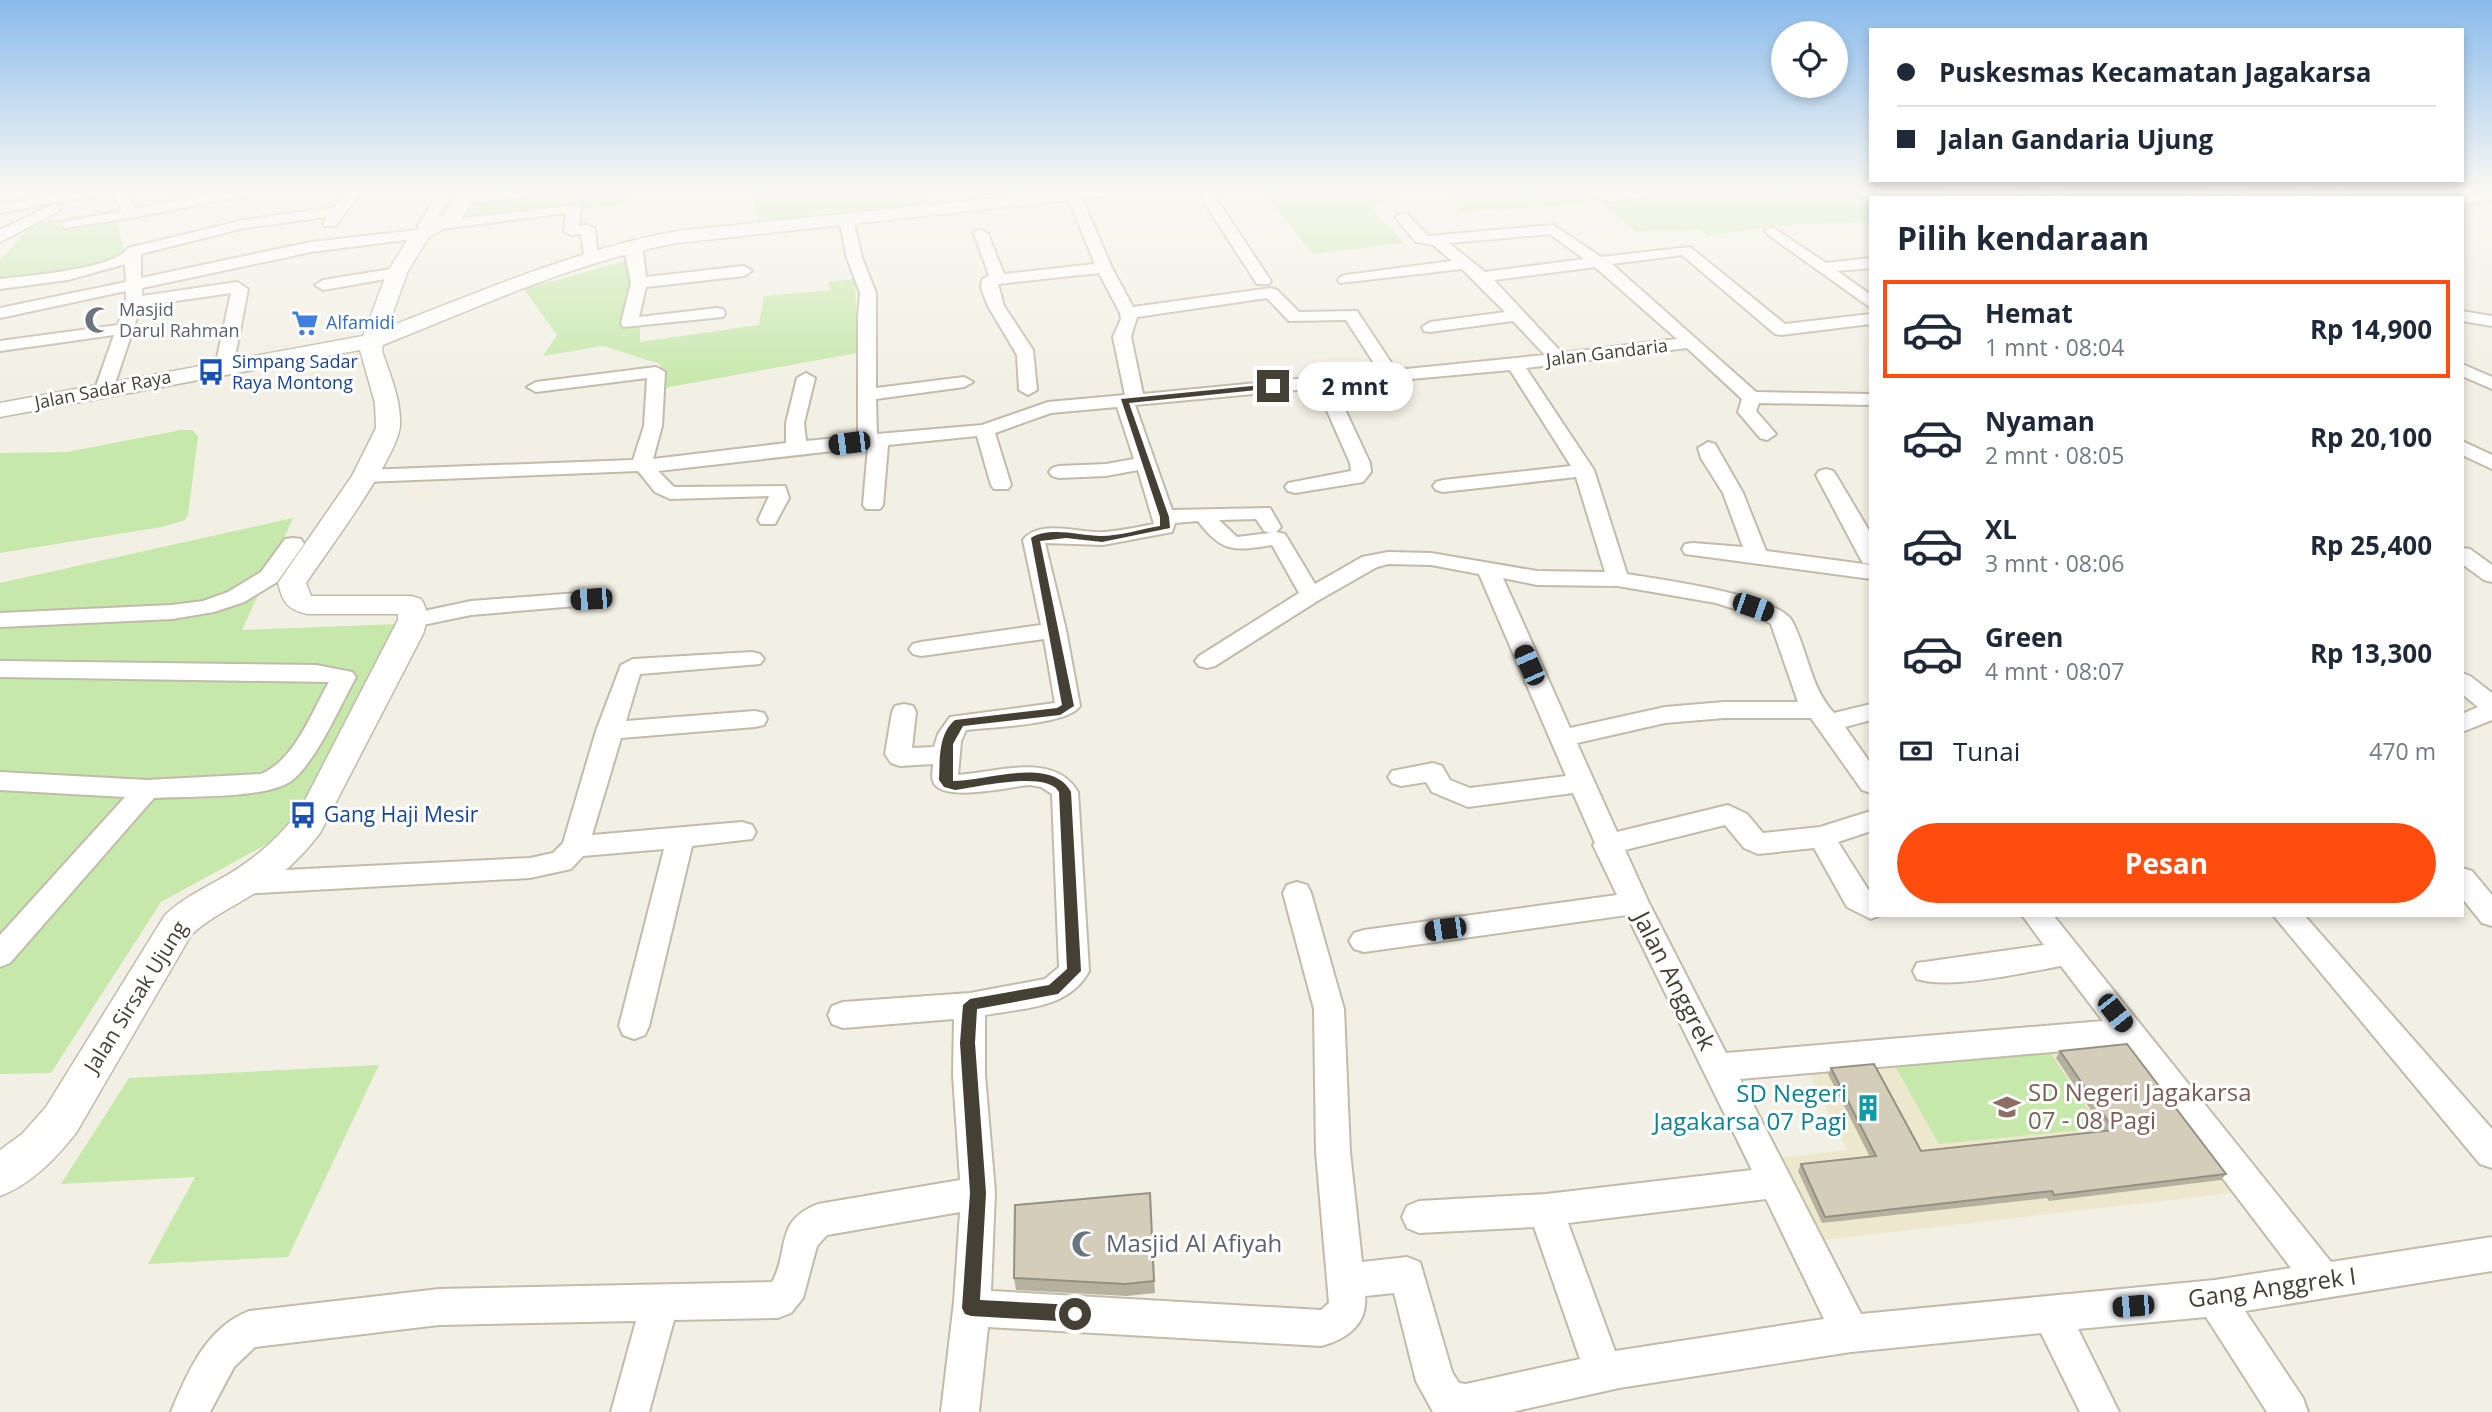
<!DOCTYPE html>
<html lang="id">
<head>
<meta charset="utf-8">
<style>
  :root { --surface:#fff; --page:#f2f2f3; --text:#1f2937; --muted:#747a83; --line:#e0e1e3; --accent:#ff4d0e }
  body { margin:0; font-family:"Open Sans",sans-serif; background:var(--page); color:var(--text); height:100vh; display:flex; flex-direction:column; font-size:26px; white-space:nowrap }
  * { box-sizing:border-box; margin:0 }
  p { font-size:23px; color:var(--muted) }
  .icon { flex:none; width:38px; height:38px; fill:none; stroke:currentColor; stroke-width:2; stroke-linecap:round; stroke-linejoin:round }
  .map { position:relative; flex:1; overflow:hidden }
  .panel { position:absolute; left:1869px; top:196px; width:595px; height:721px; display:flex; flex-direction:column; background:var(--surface); border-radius:0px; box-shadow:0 4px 10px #0003 }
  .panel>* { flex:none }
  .banner { position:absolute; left:1869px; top:28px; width:595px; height:154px; border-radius:0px; box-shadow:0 4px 10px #0003; display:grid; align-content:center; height:154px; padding:0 28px; background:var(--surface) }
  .controls { position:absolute; left:1771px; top:21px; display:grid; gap:14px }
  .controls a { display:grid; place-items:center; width:77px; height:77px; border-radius:50%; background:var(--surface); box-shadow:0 4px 10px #0003; font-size:35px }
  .end { position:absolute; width:32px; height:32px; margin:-16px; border:9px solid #454034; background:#fff; box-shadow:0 0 0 4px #fff }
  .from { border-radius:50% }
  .bubble { position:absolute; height:49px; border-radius:24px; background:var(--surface); box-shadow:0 4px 10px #0003; font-size:23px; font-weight:700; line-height:49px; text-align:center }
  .car { position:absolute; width:21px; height:42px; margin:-21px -10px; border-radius:9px; box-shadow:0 0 5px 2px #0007; background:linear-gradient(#222 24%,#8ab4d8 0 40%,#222 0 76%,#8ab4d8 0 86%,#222 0) }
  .banner b { display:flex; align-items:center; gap:24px; height:66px; font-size:26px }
  .banner b+b { border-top:2px solid var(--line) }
  .banner i { width:18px; height:18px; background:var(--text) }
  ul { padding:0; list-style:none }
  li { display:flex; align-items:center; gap:21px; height:98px; margin:0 14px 10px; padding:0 14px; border:4px solid transparent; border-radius:0px }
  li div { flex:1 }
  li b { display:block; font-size:26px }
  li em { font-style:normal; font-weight:700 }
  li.current { border-color:var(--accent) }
  li>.icon { width:63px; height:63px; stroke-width:1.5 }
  h2 { padding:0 28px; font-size:32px; line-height:84px }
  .pay { display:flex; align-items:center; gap:18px; height:77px; padding:0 28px; font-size:26px }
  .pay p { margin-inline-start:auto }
  .primary-button { display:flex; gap:14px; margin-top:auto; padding:14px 28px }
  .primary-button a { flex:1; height:80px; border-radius:42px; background:var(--accent); color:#fff; font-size:28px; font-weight:700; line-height:80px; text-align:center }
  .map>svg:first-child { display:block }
  .education { fill:#ece7cd }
  .green { fill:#c6e8ab }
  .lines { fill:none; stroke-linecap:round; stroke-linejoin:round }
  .minor-casing { stroke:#c1bba9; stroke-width:4 }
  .tertiary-casing { stroke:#c1bba9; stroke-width:3 }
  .minor { fill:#fff; fill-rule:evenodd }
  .tertiary { fill:#fff; fill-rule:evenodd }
  .wall { fill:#b6b09f }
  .shaded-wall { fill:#949082 }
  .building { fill:#d4cdb9; stroke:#949082; stroke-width:2 }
  .route { fill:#454034 }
  .labels { text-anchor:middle; stroke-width:6; stroke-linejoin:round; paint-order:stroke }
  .far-worship-label { font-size:18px; fill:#5b616d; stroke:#fff; text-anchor:start }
  .far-shop-label { font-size:18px; fill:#366cbe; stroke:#fff; text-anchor:start }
  .far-street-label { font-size:18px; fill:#454034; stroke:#fff }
  .far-transit-label { font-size:18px; fill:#164399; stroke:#fff; text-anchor:start }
  .transit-label { font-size:21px; fill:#164399; stroke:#fff; text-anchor:start }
  .street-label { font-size:21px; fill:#454034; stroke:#fff }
  .near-street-label { font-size:24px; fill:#454034; stroke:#fff }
  .near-education-label { font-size:24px; fill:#785e54; stroke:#fff; text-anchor:start }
  .near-culture-label { font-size:24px; fill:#0d838f; stroke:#fff; text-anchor:end }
  .near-worship-label { font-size:24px; fill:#5b616d; stroke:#fff; text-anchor:start }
</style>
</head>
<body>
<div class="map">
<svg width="2492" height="1412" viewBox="0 0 2492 1412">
  <rect width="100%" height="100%" fill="#f2f0e4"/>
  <!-- education -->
  <path class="education" d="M2133,1031L2249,1191L1807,1242L1770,1159L1847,1150L1804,1064Z"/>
  <!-- green -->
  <path class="green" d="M478,191H651L626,195L623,205L465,218Z
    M753,191H925L931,208L758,227Z
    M1262,191H1391L1402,201L1369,206L1404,243L1313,254Z
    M1449,191H1899L1909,198H1871V221L1765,227L1709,236L1699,229C1677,232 1659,229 1636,232L1602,203L1461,212Z
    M2060,191H2198L2211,198H2073Z
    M2338,191H2492V193C2448,198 2379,206 2338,191Z
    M106,211L115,212L126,258L122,264L114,268L0,282V260L33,224Z
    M640,257V342L759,325L764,296L831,290L828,282L855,279L857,353L664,388L660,364L603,346L543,356L557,335L524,289Z
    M181,430H192L198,436L188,515L185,520L162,527L0,553V453L67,452Z
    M293,518L242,630L400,624L302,825L161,902L51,1073L0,1074V583Z
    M2049,1051L2100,1128L1939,1144L1895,1066Z
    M379,1065L288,1257L148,1264L195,1177L61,1184L129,1078Z"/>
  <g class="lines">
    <defs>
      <path id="minor" d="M75,191H103L96,195L0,213V205Z
        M112,191H126L135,208L228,191H255L248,195L131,218L64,228L62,225L64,222L122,211Z
        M348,191H362L335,226H325L323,223L327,217L244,228L141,254V278L311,242L418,230V225L440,191H454L435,221L579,205L581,208L579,226L588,225L595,229L598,258L590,263L585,261L581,234L571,235L564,231L566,213L433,230L431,234L421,238L311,252L142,288V296L237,282L248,289L233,367L224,372L215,367L231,293L141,306L113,389L104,394L95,389L114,335L0,351V341L118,325L126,302V291L0,318V308L126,282L125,264L68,280L0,289V279C25,276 116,269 128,248L244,220L335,207Z
        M511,191H562L555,195L464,203L457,199L464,195Z
        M1070,191H1078L1080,194L1112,268L1133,307L1271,288L1277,290L1299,312L1357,311L1396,370L1545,355L1513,321L1430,332L1424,331L1422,327L1430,322L1505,312L1462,269L1340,283L1338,280L1340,277L1346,275L1452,261L1433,245L1416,242L1395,217L1402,213L1407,214L1428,236L1553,225L1601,257L1690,247L1785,324L1871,314V324L1781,335L1775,334L1682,255L1612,264L1756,392L1871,394V405L1759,403L1756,411L1776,434L1767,440L1760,438L1738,412L1742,399L1687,348L1526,368L1594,470L1627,574C1658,579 1778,595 1792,621C1808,651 1810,687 1834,713L1871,704V720L1845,727L1871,764V793L1862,790L1811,718H1724L1665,723L1577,743L1617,832L1728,805L1747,814L1763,833L1820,827L1871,811V831L1838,842L1871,894V915H1881L1871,919L1847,907L1814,848L1758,854L1744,848L1725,825L1625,850L1649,903L1726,1053L2103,1021L2061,966C2026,972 1950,990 1917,979L1913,971L1917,963L2044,945L2022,915H2053L2331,1262L2492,1237V1271L2245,1311L2303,1398L2308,1412H2267L2206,1317L2078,1329L2119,1412H2080L2041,1333L1851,1352L1619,1388L1512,1412H1433L1416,1381L1394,1293L1365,1296C1368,1325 1345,1340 1321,1346L988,1327L979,1412H941L954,1302L960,1212L827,1235L817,1246L803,1298L791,1313L778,1318L674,1320L649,1412H611L636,1321L439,1325L255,1347L234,1367L210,1412H171C188,1371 206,1328 249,1311L439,1289L772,1282C790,1252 773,1221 818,1204L960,1180L953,1075L954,1019L843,1028L832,1024L828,1015L832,1006L843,1002L970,993L1045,979L1059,967L1052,794L1041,787L1030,785C1010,786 940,804 933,781C931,777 933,769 933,764L900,766L891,763L885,754L892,712L895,706L904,704L913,706L916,712L912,748L934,747L938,734L950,717L1055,703L1044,639L921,656L913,654L909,649L913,644L921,642L1041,625L1023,540C1039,518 1082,534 1104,532C1121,531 1138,527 1154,524L1138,470L1106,476L1059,478L1052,476L1049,472L1052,468L1059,466L1106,464L1134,459L1117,407L1051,413L995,433L1011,485L1008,489H994L991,485L977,436L888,445L883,505L880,509H866L863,505L868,447L658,471L674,487L785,486L789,498L775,524H761L758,520L769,496L670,499L655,492L638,471L365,482L358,480L355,476L358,472L365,470L633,460L644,426L647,378L536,392L527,387L536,382L656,367L665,372L662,426L653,459L786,443V423L797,378L806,373L815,378L804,423L806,441L858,436V315L860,293L847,258L839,219L846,215L853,219L862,258L876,293V388L964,377L973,382L964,387L876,399L877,434L982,425L1048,402L1125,395L1113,337L1121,319L1120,313L1099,273L998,284L1004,306L1033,350L1037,390L1028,395L1019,390L1017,355L988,306L981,288L982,280L989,275L974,234L976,231L981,230L988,234L1004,274L1095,264L1066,194ZM1550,234L1584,259L1485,272L1449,243ZM1595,267L1677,339L1562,353L1494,280ZM1267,298L1289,321L1346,320L1379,371L1143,394L1131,337L1137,317ZM1510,370L1571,466L1443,480L1436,482L1433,486L1436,490L1443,492L1576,477L1605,572L1537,571L1431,553L1388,552L1362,557L1315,584L1285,534L1276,532L1281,527L1270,508L1172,510L1135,405L1317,388L1350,463L1351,471L1288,483L1285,487L1288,491L1295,493L1363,482L1371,472L1370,463L1334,386ZM1256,519L1264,531L1270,533L1237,537L1219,520ZM1198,521C1222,553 1235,551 1272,545L1299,593L1199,656L1195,661L1199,666L1207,668L1215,666L1319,600L1377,567L1388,564L1431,565L1479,574L1566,776L1470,788L1450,780L1442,766L1433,763L1392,771L1388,777L1392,783L1401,786L1426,782L1432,792L1468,807L1573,793L1595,843L1593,845L1617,895L1364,930L1354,933L1349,941L1354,949L1364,952L1627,915L1752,1170L1546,1194L1419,1201L1407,1206L1402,1217L1407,1228L1419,1233L1534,1227L1580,1359L1466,1384L1459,1383L1452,1372L1420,1262L1407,1257L1362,1262L1350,1152L1344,1009L1311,893L1307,885L1297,882L1287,885L1283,893L1314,1009L1316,1152L1329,1303L1321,1310L991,1291L995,1192L985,1075V1015C1022,1008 1069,1009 1089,971L1078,792C1054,751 996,773 958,775L961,741L966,730C990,727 1068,725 1080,706L1066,630L1045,543L1103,545L1172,532L1175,523ZM1503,578L1537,585L1618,586L1716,603L1760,617L1771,624L1798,702H1724L1665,707L1570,728ZM2122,1046L2291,1268L2215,1280L1861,1314L1740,1079ZM1766,1199L1824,1319L1615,1351L1568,1223Z
        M1197,191H1211L1271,281L1269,284H1257Z
        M1576,191H1676L1669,195L1609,201L1578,194Z
        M1896,191H1943L1936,195L1890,198V192Z
        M2017,191H2033L2043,198H2025Z
        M2184,191H2205L2221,198H2198Z
        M2263,191H2294L2292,194L2272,198H2237L2239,195Z
        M2311,191H2330L2343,198H2323Z
        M2492,192V200L2462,205V198H2458Z
        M54,204L59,205L61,208L59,211L0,242V230Z
        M1772,227L1826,263L1871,258V268L1837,271L1871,295V308L1767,234L1765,231Z
        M634,240L642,245L646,277L744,266L752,271L744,276L646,287L639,317L717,308L723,309L725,313L723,317L623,327L621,323L631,283L625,254L626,245Z
        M397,268L405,273L403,276L323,290L315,285L323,280Z
        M2462,311L2492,316V326L2462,321Z
        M2462,364L2492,377V389L2462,376Z
        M2462,441L2492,455V469L2462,455Z
        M1708,442L1715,444L1743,493L1766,551L1871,565V579L1685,554L1682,549L1685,544L1693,543L1743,547L1723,493L1701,458L1698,448Z
        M1826,469L1833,471L1836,475L1871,534V564L1863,563L1860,558L1816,475L1819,471Z
        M293,538L301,539L304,544L277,582L244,602L214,612L172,619L0,627V613L172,605L203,601L228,592L261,572L285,539Z
        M2462,548L2470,549L2492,565V582L2484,580L2462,564Z
        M591,592L599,594L602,599L599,604L471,615L413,627L405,625L402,620L405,615L471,601Z
        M752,652L760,654L764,659L760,664L640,674L626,721L755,711L764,713L767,719L764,725L755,727L621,738L592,835L742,822L752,825L756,832L752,839L692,846L649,1026L645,1035L634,1039L623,1035L619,1026L664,849L583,856L571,869L530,878L242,894L232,890L228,883L232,876L242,872L530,858L553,853L563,843L596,731L621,665L633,659Z
        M0,661L316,665L352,672L356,677C341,704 315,764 291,781C266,799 187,796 154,798L10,963L0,967V935L125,797L0,790V772L147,780L261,774C295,760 311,713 329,682L0,677Z
        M2462,673L2470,676L2492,693V720L2462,732V714L2478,707L2462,694Z
        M2462,868L2472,871L2492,895V926L2482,923L2462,898Z
        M2273,915H2304L2492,1129V1168L2480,1164Z"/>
      <path id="tertiary" d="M461,191H479L462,218L428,238L407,273L388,327C483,291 577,249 678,231L1060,191H1116L1107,196L678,243C576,261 479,307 383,345L382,351C390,375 401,399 400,425C399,456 326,553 306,583L311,596H411L421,599C429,611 427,621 423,634L320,833C302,857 280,877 255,893C233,907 210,917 191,935L76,1133C55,1159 32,1184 0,1196V1150L22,1134L46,1107L165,915C184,897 207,887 229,874C257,857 282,835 301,808L398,620V614H307C287,609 283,603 278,583L352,476L376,428L375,403L360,350L0,417V403L363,336L387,273L411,234L448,210Z"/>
    </defs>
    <!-- minor casing -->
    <use href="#minor" class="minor-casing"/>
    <!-- tertiary casing -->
    <use href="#tertiary" class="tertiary-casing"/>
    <!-- minor -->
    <use href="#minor" class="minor"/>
    <!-- tertiary -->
    <use href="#tertiary" class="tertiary"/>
  </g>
  <!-- wall -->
  <path class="wall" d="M2060,1051L2226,1174L2221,1180L2049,1201L2047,1198L1822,1223L1798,1171L1801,1164L1870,1157L1828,1074L1831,1068L1921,1151L2105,1131L2056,1058Z
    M1150,1193L1155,1293L1127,1296L1016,1290L1014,1278Z"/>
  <!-- shaded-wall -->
  <path class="shaded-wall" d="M986,191H1013V192L987,195Z"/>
  <!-- building -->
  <path class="building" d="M2127,1044L2226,1174L2054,1195L2052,1191L1825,1217L1801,1164L1876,1156L1831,1068L1874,1064L1921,1151L2114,1130L2060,1051Z
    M1150,1193L1154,1281L1125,1284L1014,1278L1015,1205Z"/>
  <!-- sky -->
  <linearGradient id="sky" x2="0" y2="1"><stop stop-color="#8abbec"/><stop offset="0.49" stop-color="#f9f8f3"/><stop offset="1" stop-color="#f9f8f3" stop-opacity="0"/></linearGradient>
  <rect width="2492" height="388" fill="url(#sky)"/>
  <!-- route -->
  <path class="route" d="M1273,384L1276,388L1129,403L1169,517L1170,528L1102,542L1066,538L1040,541L1074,706L1060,715L963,726L953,744V781C986,781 1052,756 1071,792L1081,971L1058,994L977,1009L975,1043L986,1193L980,1300L1075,1305L1081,1308L1084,1314L1081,1320L1075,1322L971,1316L965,1314L962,1308L970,1193L960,1043L963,1005L970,999L1049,985L1067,969L1059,792C1048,770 976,787 955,790L944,787L939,780C940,760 938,734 955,720L1057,708L1062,705L1031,538C1050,526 1080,536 1101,536C1120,536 1141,529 1160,526V517L1121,399Z"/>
  <!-- icons -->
  <defs>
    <symbol id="mosque-bare" viewBox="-9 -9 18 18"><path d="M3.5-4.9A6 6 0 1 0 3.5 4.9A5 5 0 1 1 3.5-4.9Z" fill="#6b7280" stroke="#fff" stroke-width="2.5" paint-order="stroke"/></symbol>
    <symbol id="supermarket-bare" viewBox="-9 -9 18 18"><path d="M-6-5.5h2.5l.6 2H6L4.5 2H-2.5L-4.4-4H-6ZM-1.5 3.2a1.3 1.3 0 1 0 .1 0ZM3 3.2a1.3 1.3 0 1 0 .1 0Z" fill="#3f7fe0" stroke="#fff" stroke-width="2.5" paint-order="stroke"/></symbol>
    <symbol id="bus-bare" viewBox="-9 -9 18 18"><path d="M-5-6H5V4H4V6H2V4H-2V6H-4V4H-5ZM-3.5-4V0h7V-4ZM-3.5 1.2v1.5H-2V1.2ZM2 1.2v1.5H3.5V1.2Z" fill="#1a4fb4" stroke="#fff" stroke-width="2.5" paint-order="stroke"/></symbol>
    <symbol id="school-bare" viewBox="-9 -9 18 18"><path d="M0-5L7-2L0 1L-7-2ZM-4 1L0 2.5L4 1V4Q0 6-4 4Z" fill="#8d6e63" stroke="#fff" stroke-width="2.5" paint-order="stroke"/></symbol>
    <symbol id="building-bare" viewBox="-9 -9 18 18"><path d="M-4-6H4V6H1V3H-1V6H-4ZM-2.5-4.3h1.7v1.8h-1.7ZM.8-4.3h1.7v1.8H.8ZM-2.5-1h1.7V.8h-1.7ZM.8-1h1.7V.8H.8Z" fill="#0f9aa8" stroke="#fff" stroke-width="2.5" paint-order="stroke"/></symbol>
  </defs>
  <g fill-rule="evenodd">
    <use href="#mosque-bare" x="79" y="301" width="38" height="38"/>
    <use href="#supermarket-bare" x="286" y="304" width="38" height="38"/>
    <use href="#bus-bare" x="192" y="353" width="38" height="38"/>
    <use href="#bus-bare" x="284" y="796" width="38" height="38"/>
    <use href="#school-bare" x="1988" y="1088" width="38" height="38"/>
    <use href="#building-bare" x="1849" y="1089" width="38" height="38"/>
    <use href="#mosque-bare" x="1066" y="1225" width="38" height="38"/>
  </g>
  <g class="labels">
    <!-- far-worship labels -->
    <g class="far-worship-label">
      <text x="119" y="316">Masjid<tspan x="119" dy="21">Darul Rahman</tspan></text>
    </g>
    <!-- far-shop labels -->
    <g class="far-shop-label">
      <text x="326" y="329">Alfamidi</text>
    </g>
    <!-- far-street labels -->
    <g class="far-street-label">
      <text transform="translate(1607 353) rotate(-7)" y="6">Jalan Gandaria</text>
      <text transform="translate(103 390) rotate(-11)" y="6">Jalan Sadar Raya</text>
    </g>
    <!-- far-transit labels -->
    <g class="far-transit-label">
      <text x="232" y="368">Simpang Sadar<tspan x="232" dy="21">Raya Montong</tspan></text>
    </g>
    <!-- transit labels -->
    <g class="transit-label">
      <text x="324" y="822">Gang Haji Mesir</text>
    </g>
    <!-- street labels -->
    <g class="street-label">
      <text transform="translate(136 997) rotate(-58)" y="7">Jalan Sirsak Ujung</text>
    </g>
    <!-- near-street labels -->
    <g class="near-street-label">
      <text transform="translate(1674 981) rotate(63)" y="8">Jalan Anggrek</text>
      <text transform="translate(2272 1288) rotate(-8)" y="8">Gang Anggrek I</text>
    </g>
    <!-- near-education labels -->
    <g class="near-education-label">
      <text x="2028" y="1101">SD Negeri Jagakarsa<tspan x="2028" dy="28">07 - 08 Pagi</tspan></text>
    </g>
    <!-- near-culture labels -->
    <g class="near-culture-label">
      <text x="1847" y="1102">SD Negeri<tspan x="1847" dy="28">Jagakarsa 07 Pagi</tspan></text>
    </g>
    <!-- near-worship labels -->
    <g class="near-worship-label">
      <text x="1106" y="1252">Masjid Al Afiyah</text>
    </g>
  </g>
</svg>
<div class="controls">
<a><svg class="icon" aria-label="locate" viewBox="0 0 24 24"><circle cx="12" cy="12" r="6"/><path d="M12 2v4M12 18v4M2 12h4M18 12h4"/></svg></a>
</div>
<i class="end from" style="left:1075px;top:1314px"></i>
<i class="end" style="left:1273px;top:386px"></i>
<div class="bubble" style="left:1297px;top:362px;width:116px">2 mnt</div>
<i class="car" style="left:849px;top:443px;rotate:263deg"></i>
<i class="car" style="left:591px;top:599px;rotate:266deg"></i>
<i class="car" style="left:1753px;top:607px;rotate:109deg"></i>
<i class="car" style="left:1529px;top:665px;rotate:336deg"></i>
<i class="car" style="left:1445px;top:929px;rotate:262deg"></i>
<i class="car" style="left:2115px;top:1013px;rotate:142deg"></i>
<i class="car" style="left:2133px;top:1306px;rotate:265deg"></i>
<div class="banner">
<b><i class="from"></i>Puskesmas Kecamatan Jagakarsa</b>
<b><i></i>Jalan Gandaria Ujung</b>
</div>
<section class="panel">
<h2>Pilih kendaraan</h2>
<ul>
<li class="current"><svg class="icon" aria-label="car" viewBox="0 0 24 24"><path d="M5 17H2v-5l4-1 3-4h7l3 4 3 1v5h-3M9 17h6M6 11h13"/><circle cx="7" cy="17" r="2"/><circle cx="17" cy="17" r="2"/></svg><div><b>Hemat</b><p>1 mnt · 08:04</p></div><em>Rp 14,900</em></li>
<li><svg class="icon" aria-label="car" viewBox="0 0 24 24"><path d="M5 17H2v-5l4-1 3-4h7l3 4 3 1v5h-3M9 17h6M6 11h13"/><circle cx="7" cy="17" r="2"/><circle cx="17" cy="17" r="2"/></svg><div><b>Nyaman</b><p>2 mnt · 08:05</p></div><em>Rp 20,100</em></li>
<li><svg class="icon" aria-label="car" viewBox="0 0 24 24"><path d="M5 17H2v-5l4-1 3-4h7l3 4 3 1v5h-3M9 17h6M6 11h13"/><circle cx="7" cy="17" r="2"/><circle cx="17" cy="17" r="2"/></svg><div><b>XL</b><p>3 mnt · 08:06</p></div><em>Rp 25,400</em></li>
<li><svg class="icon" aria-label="car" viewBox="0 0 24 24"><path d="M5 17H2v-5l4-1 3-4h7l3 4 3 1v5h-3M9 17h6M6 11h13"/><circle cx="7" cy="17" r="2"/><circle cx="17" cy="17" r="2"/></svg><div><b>Green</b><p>4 mnt · 08:07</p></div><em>Rp 13,300</em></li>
</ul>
<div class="pay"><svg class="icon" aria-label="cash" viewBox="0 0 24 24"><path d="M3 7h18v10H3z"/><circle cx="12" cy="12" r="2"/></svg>Tunai<p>470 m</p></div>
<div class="primary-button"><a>Pesan</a></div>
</section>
</div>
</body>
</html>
